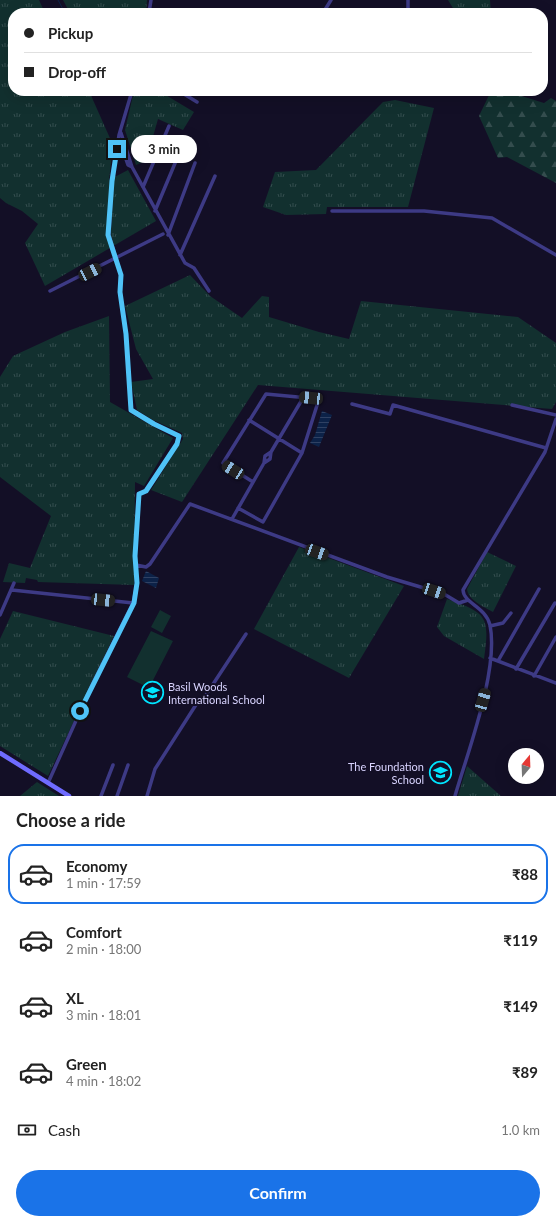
<!DOCTYPE html>
<html lang="en">
<head>
<meta charset="utf-8">
<style>
  :root { --surface:#fff; --page:#f2f2f2; --text:#222; --muted:#767676; --line:#e0e0e0; --accent:#1a73e8 }
  body { margin:0; font-family:Lato,sans-serif; background:var(--page); color:var(--text); height:100vh; display:flex; flex-direction:column; font-size:15px; white-space:nowrap }
  * { box-sizing:border-box; margin:0 }
  p { font-size:13px; color:var(--muted) }
  .icon { flex:none; width:22px; height:22px; fill:none; stroke:currentColor; stroke-width:2; stroke-linecap:round; stroke-linejoin:round }
  .map { position:relative; height:796px; overflow:hidden }
  .sheet { display:flex; flex-direction:column; background:var(--surface); flex:1 }
  .sheet>* { flex:none }
  .banner { position:absolute; left:8px; top:8px; width:540px; height:88px; border-radius:16px; box-shadow:0 4px 16px #0002; display:grid; align-content:center; height:88px; padding:0 16px; background:var(--surface) }
  .needle { width:26px; rotate:19deg }
  .controls { position:absolute; left:508px; top:748px; display:grid; gap:8px }
  .controls a { display:grid; place-items:center; width:36px; height:36px; border-radius:50%; background:var(--surface); box-shadow:0 4px 16px #0002; font-size:20px }
  .end { position:absolute; width:18px; height:18px; margin:-9px; border:5px solid #4fc3f7; background:#111; box-shadow:0 0 0 2px #111 }
  .from { border-radius:50% }
  .bubble { position:absolute; height:28px; border-radius:14px; background:var(--surface); box-shadow:0 4px 16px #0002; font-size:13px; font-weight:700; line-height:28px; text-align:center }
  .car { position:absolute; width:12px; height:24px; margin:-12px -6px; border-radius:5px; box-shadow:0 0 3px 1px #0007; background:linear-gradient(#222 24%,#8ab4d8 0 40%,#222 0 76%,#8ab4d8 0 86%,#222 0) }
  .banner b { display:flex; align-items:center; gap:14px; height:38px; font-size:15px }
  .banner b+b { border-top:1px solid var(--line) }
  .banner i { width:10px; height:10px; background:var(--text) }
  ul { padding:0; list-style:none }
  li { display:flex; align-items:center; gap:12px; height:60px; margin:0 8px 6px; padding:0 8px; border:2px solid transparent; border-radius:16px }
  li div { flex:1 }
  li b { display:block; font-size:15px }
  li em { font-style:normal; font-weight:700 }
  li.active { border-color:var(--accent) }
  li>.icon { width:36px; height:36px; stroke-width:1.5 }
  h2 { padding:0 16px; font-size:18px; line-height:48px }
  .pay { display:flex; align-items:center; gap:10px; height:44px; padding:0 16px; font-size:15px }
  .pay p { margin-inline-start:auto }
  .button { display:flex; gap:8px; margin-top:auto; padding:8px 16px }
  .button a { flex:1; height:46px; border-radius:24px; background:var(--accent); color:#fff; font-size:16px; font-weight:700; line-height:46px; text-align:center }
  .map>svg:first-child { display:block }
  .grass { fill:url(#grass-tufts) }
  .forest { fill:url(#forest-firs) }
  .pitch { fill:#12302f }
  .water { fill:url(#water-rules) }
  .lines { fill:none; stroke-linecap:round; stroke-linejoin:round }
  .stream { stroke:#0c2248; stroke-width:1 }
  .street { stroke:#3d3a85; stroke-width:3.5 }
  .secondary { stroke:#6f6bff; stroke-width:4.5 }
  .route { stroke:#4fc3f7; stroke-width:5 }
  .labels { text-anchor:middle; stroke-width:4; stroke-linejoin:round; paint-order:stroke }
  .poi-label { font-size:11px; fill:#d9d4ff; stroke:#130f26; text-anchor:start }
</style>
</head>
<body>
<div class="map">
<svg width="556" height="796" viewBox="0 0 556 796">
  <defs>
    <pattern id="grass-tufts" width="24" height="20" patternUnits="userSpaceOnUse"><rect width="24" height="20" fill="#12302f"/><path d="M3 7l-1-3M5 7V3M7 7l1-3M15 17l-1-3M17 17v-4M19 17l1-3" fill="none" stroke="#344d4e"/></pattern>
    <pattern id="forest-firs" width="22" height="20" patternUnits="userSpaceOnUse"><rect width="22" height="20" fill="#12302f"/><path d="M5 1l3.5 6h-7zM16 11l3.5 6h-7z" fill="#344d4e"/></pattern>
    <pattern id="water-rules" width="6" height="5" patternUnits="userSpaceOnUse"><rect width="6" height="5" fill="#0c2248"/><path d="M0 2.5h6" fill="none" stroke="#2f4163"/></pattern>
  </defs>
  <rect width="100%" height="100%" fill="#130f26"/>
  <!-- grass -->
  <path class="grass" d="M0,0H39L45,13H13V91H89L113,145L109,180L128,170L156,221L45,286L25,243L38,224L22,211L6,203L0,198Z
    M63,0H147L146,13H70Z
    M448,0H490L491,13H456Z
    M134,91H159L194,112L183,130L158,119L146,161L136,165L125,130Z
    M395,100L434,108L408,207H327L326,214L286,215L263,207L275,172L316,170L383,102Z
    M190,275L210,296L242,318L262,296L269,297V317L319,332L349,339L361,301L518,317L556,343V402L552,409L258,385L182,502L151,490L183,439L182,433L153,420L137,410L131,382L153,379L136,349L125,306Z
    M109,316L110,402L173,438L144,486L135,482L134,585L38,582L37,580L26,578L25,583L3,582L9,563L30,568L51,516L0,477V377L13,356L65,332Z
    M299,547L404,586L349,678L254,629Z
    M487,552L516,566L493,612C484,607 468,600 467,589Z
    M447,599C487,613 490,616 484,659L444,636L437,627Z
    M13,611L114,636L48,776L0,746V639Z
    M467,766L501,796H458Z
    M37,782L59,796H20Z"/>
  <!-- forest -->
  <path class="forest" d="M491,91L515,94L544,103L551,98L556,101V183L507,157L498,158L479,116Z"/>
  <!-- pitch -->
  <path class="pitch" d="M160,610L171,616L162,633L151,627Z
    M151,631L173,641L149,688L127,677Z"/>
  <!-- water -->
  <path class="water" d="M322,411L332,415L319,447L310,443L315,435Z
    M146,571L159,578L156,588L142,581Z"/>
  <g class="lines">
    <!-- stream -->
    <path class="stream" d="M58,0L65,13"/>
    <!-- street -->
    <path class="street" d="M149,13L151,0
      M323,13L331,0
      M408,13V0
      M179,91L197,102
      M121,133L132,167
      M119,139L128,165L132,167L185,263L194,268L209,291
      M143,187L169,126
      M155,211L181,149
      M332,211H424L492,218L556,255
      M168,235L195,163
      M180,255L215,176
      M50,291L163,234
      M352,404L390,414L393,405L546,448
      M512,405L556,415
      M249,420L302,453
      M264,463L265,456L271,452
      M238,508L263,522L302,453L319,399L266,394L223,463L253,482
      M232,519L264,463L270,459L271,452L303,398
      M136,565L146,567L150,564L190,504L387,577L444,594L459,603L468,600
      M12,590L133,603
      M0,615L14,583
      M490,626L503,623L511,613
      M490,658L556,683
      M498,661L539,589
      M516,669L555,603
      M534,676L556,637
      M48,783L92,685L133,603L137,583L135,556L139,494L146,491L177,444L179,436L154,424L131,410L126,334L120,292L121,275L109,235L112,181L119,135L132,91
      M101,796L113,765
      M117,796L128,765
      M147,796L155,769L199,700L202,701L246,634
      M455,796C468,751 499,670 490,625C485,606 464,604 463,590L545,452L556,419"/>
    <!-- secondary -->
    <path class="secondary" d="M0,753L69,796"/>
  </g>
  <g class="lines">
    <!-- route -->
    <path class="route" d="M80,711L134,603L137,583L135,556L139,494L146,491L177,444L179,436L154,424L131,410L126,334L120,292L121,275L108,235L112,181L117,149"/>
  </g>
  <!-- icons -->
  <defs>
    <symbol id="school-ring" viewBox="-11 -11 22 22"><circle r="9.5" fill="#130f26" stroke="#00e5ff" stroke-width="1.5"/><path d="M0-5L7-2L0 1L-7-2ZM-4 1L0 2.5L4 1V4Q0 6-4 4Z" fill="#00e5ff"/></symbol>
  </defs>
  <g fill-rule="evenodd">
    <use href="#school-ring" x="140" y="680" width="25" height="25"/>
    <use href="#school-ring" x="428" y="760" width="25" height="25"/>
  </g>
  <g class="labels">
    <!-- poi labels -->
    <g class="poi-label">
      <text x="168" y="691">Basil Woods<tspan x="168" dy="13">International School</tspan></text>
      <text x="424" y="771" text-anchor="end">The Foundation<tspan x="424" dy="13">School</tspan></text>
    </g>
  </g>
</svg>
<div class="controls">
<a><svg class="needle" viewBox="-14 -14 28 28"><path d="M0-13l5 13h-10z" fill="#e53935"/><path d="M0 13l5-13h-10z" fill="#767676"/></svg></a>
</div>
<i class="end from" style="left:80px;top:711px"></i>
<i class="end" style="left:117px;top:149px"></i>
<div class="bubble" style="left:131px;top:135px;width:66px">3 min</div>
<i class="car" style="left:90px;top:272px;rotate:64deg"></i>
<i class="car" style="left:311px;top:398px;rotate:276deg"></i>
<i class="car" style="left:233px;top:470px;rotate:303deg"></i>
<i class="car" style="left:317px;top:552px;rotate:110deg"></i>
<i class="car" style="left:434px;top:591px;rotate:108deg"></i>
<i class="car" style="left:103px;top:600px;rotate:96deg"></i>
<i class="car" style="left:483px;top:700px;rotate:16deg"></i>
<div class="banner">
<b><i class="from"></i>Pickup</b>
<b><i></i>Drop-off</b>
</div>
</div>
<section class="sheet">
<h2>Choose a ride</h2>
<ul>
<li class="active"><svg class="icon" aria-label="car" viewBox="0 0 24 24"><path d="M5 17H2v-5l4-1 3-4h7l3 4 3 1v5h-3M9 17h6M6 11h13"/><circle cx="7" cy="17" r="2"/><circle cx="17" cy="17" r="2"/></svg><div><b>Economy</b><p>1 min · 17:59</p></div><em>₹88</em></li>
<li><svg class="icon" aria-label="car" viewBox="0 0 24 24"><path d="M5 17H2v-5l4-1 3-4h7l3 4 3 1v5h-3M9 17h6M6 11h13"/><circle cx="7" cy="17" r="2"/><circle cx="17" cy="17" r="2"/></svg><div><b>Comfort</b><p>2 min · 18:00</p></div><em>₹119</em></li>
<li><svg class="icon" aria-label="car" viewBox="0 0 24 24"><path d="M5 17H2v-5l4-1 3-4h7l3 4 3 1v5h-3M9 17h6M6 11h13"/><circle cx="7" cy="17" r="2"/><circle cx="17" cy="17" r="2"/></svg><div><b>XL</b><p>3 min · 18:01</p></div><em>₹149</em></li>
<li><svg class="icon" aria-label="car" viewBox="0 0 24 24"><path d="M5 17H2v-5l4-1 3-4h7l3 4 3 1v5h-3M9 17h6M6 11h13"/><circle cx="7" cy="17" r="2"/><circle cx="17" cy="17" r="2"/></svg><div><b>Green</b><p>4 min · 18:02</p></div><em>₹89</em></li>
</ul>
<div class="pay"><svg class="icon" aria-label="cash" viewBox="0 0 24 24"><path d="M3 7h18v10H3z"/><circle cx="12" cy="12" r="2"/></svg>Cash<p>1.0 km</p></div>
<div class="button"><a>Confirm</a></div>
</section>
</body>
</html>
